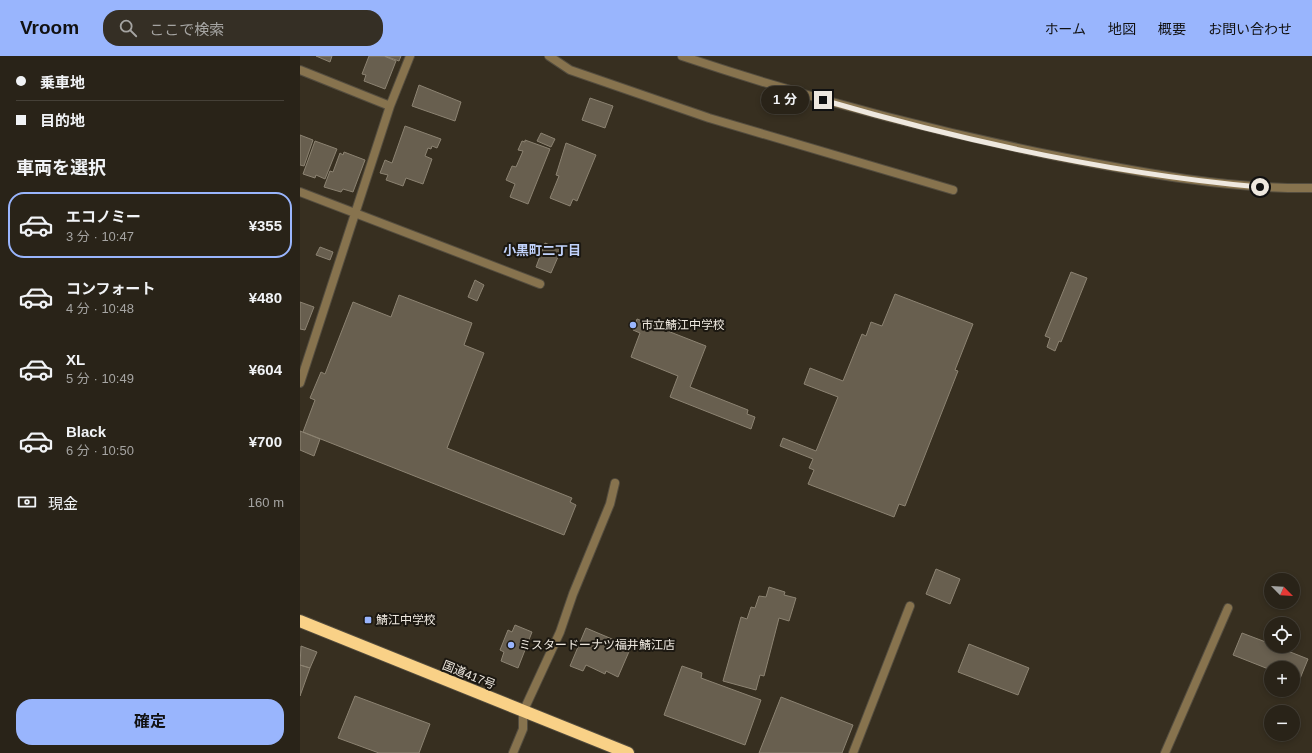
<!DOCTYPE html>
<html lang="ja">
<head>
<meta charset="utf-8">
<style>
  :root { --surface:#292318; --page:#352f25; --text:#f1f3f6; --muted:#a5a4a2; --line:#454037; --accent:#99b5fd }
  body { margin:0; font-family:Helvetica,"Noto Sans JP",sans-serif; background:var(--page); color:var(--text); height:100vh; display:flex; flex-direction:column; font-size:15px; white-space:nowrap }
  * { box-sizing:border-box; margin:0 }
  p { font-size:13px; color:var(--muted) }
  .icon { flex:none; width:22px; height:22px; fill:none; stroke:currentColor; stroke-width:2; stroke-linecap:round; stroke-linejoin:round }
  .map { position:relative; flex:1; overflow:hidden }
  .panel { display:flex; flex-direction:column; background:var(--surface); width:300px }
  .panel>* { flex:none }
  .guide { display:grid; align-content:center; height:88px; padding:0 16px; background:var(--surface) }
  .needle { width:26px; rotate:114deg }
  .buttons { position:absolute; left:964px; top:517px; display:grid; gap:8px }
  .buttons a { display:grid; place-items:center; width:36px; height:36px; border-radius:50%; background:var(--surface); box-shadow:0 2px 6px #0003,0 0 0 1px var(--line); font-size:20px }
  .end { position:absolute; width:18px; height:18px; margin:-9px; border:5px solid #eee8df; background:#111; box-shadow:0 0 0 2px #111 }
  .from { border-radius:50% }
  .bubble { position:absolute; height:28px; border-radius:14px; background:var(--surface); box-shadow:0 2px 6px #0003,0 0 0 1px var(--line); font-size:13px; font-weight:700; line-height:28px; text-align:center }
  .guide b { display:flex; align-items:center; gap:14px; height:38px; font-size:15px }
  .guide b+b { border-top:1px solid var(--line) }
  .guide i { width:10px; height:10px; background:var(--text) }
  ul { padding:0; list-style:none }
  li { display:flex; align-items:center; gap:12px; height:66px; margin:0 8px 6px; padding:0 8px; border:2px solid transparent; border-radius:16px }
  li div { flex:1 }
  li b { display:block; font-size:15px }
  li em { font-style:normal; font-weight:700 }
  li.on { border-color:var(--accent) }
  li>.icon { width:36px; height:36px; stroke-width:1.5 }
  h2 { padding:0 16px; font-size:18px; line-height:48px }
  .pay { display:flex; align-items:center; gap:10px; height:44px; padding:0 16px; font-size:15px }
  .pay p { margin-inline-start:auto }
  .action { display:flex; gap:8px; margin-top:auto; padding:8px 16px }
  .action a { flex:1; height:46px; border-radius:16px; background:var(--accent); color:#111; font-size:16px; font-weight:700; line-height:46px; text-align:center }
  header { display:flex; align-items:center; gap:24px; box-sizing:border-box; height:56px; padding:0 20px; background:var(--accent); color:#111 }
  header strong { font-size:19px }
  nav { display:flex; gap:22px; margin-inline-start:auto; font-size:14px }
  .search { width:280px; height:36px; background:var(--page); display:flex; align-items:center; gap:10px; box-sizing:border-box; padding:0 14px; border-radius:16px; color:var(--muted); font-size:15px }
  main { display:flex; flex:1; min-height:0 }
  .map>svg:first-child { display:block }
  .building { fill:#685f4f; stroke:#8c8372 }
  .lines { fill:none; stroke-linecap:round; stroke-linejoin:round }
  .street-casing { stroke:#544d3f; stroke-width:10 }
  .highway-casing { stroke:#544d3f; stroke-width:14 }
  .street { stroke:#87734e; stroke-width:8 }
  .highway { stroke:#f9d187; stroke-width:12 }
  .route { stroke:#eee8df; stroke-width:5 }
  .poi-dot { fill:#99b5fd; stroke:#1c1811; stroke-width:1.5 }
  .labels { text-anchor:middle; stroke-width:4; stroke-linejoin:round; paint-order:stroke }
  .poi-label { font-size:12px; fill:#eee8df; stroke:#1c1811; text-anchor:start }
  .street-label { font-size:12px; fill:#eee8df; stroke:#1c1811 }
  .neighbourhood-label { font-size:13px; font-weight:bold; fill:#c1d2fb; stroke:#1c1811 }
</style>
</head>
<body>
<header>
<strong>Vroom</strong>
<div class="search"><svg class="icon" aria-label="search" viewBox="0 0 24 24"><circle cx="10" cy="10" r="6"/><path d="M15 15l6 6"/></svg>ここで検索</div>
<nav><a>ホーム</a><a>地図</a><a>概要</a><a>お問い合わせ</a></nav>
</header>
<main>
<section class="panel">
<div class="guide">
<b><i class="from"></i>乗車地</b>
<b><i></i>目的地</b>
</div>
<h2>車両を選択</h2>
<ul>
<li class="on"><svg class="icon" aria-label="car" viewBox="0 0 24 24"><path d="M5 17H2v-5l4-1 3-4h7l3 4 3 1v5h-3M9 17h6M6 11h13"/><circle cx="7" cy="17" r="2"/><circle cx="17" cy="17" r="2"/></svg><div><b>エコノミー</b><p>3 分 · 10:47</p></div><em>¥355</em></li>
<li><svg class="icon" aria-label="car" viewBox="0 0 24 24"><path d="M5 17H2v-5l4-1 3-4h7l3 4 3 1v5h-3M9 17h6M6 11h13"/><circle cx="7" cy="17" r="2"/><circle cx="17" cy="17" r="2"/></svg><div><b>コンフォート</b><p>4 分 · 10:48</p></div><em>¥480</em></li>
<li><svg class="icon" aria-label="car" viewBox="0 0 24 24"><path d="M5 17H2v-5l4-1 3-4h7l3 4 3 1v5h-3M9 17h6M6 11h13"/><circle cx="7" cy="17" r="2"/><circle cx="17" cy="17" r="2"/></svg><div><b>XL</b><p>5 分 · 10:49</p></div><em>¥604</em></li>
<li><svg class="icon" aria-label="car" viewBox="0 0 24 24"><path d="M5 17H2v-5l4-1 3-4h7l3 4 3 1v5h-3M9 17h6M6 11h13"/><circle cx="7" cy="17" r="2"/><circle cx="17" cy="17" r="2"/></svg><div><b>Black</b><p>6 分 · 10:50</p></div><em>¥700</em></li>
</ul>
<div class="pay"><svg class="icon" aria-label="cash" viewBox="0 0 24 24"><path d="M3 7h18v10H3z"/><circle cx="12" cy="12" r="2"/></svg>現金<p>160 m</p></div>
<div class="action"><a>確定</a></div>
</section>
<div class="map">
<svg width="1012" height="697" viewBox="0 0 1012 697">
  <rect width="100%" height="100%" fill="#372f20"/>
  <!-- building -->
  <path class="building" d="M16,0H32L30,6Z
    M69,0H84L96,5L85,33L64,25L66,19L62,18Z
    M85,0H101L99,5Z
    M119,29L161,46L155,65L112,50Z
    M290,42L313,50L305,72L282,64Z
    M105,70L141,83L137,92L132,90L131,93L128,92L125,100L132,103L123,128L106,122L103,130L86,124L88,119L80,117L85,104L92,107Z
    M241,77L255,83L251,91L237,85Z
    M0,79L13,84L4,110L0,109Z
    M225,84L250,93L228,148L210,141L215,128L206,124L212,110L216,111L223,95L218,94L222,85L225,86Z
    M15,85L37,93L25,123L16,119L15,122L3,118Z
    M266,87L296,99L277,145L273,143L270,150L250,142L259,120L256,119Z
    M44,96L65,104L53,136L43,133L41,136L24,131L30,115L33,116L40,97L43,99Z
    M245,187L261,194L251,217L236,211Z
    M20,191L33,196L30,204L16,199Z
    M771,216L787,222L761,286L759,285L755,295L747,291L750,282L745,280Z
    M175,224L184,229L177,245L168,241Z
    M595,238L673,268L655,314L658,315L605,450L599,448L594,461L508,428L514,414L509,412L513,403L480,390L483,382L516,395L538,341L504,328L510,312L543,325L562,278L566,280L571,266L582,270Z
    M99,239L172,267L164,289L184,297L147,392L272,442L270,446L276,449L264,479L3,376L15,344L10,342L21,316L25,318L53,246L91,261Z
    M0,246L14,251L5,274L0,273Z
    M337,263L406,290L390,331L448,354L447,358L455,361L451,373L370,341L378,320L331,301L340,277L333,274Z
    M0,375L20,383L14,400L0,394Z
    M636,513L660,523L650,548L626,538Z
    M469,531L485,536L484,539L496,542L489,565L479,562L464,620L460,619L456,634L423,625L441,561L447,563L451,551L455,552L459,540L466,541Z
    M215,569L232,576L218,612L201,605L204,596L200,594L208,574L212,576Z
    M286,572L331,591L318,621L306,615L305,618L286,609L283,615L270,610Z
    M942,577L971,588V590H975L1008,603L999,625L993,622V612H971V614L933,599Z
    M669,588L729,612L718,639L658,616Z
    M1,590L17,596L10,612L0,609Z
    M0,609L10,612L0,640Z
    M382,610L402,617L401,622L461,644L445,689L364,659Z
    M55,640L130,668L119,697H79L38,682Z
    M481,641L553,669L542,697H459Z"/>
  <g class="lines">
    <defs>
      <path id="street" d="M249,0L270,14L409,62L653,134
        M382,0C507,42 633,75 761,101C844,117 927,133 1012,132
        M0,14L90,50
        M0,136L240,228
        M0,327L90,50L110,0
        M213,697L223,673V656L260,576L273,538L310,448L315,427
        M553,697L610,550
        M865,697L928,552"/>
      <path id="highway" d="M0,565L328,697"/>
    </defs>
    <!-- street casing -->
    <use href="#street" class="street-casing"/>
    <!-- highway casing -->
    <use href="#highway" class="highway-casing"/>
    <!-- street -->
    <use href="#street" class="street"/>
    <!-- highway -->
    <use href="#highway" class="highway"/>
  </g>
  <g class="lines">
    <!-- route -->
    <path class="route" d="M523,44C663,85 815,118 960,131"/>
  </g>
  <!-- markers -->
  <g class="poi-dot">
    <circle cx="333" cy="269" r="4"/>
    <rect x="64" y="560" width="8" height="8" rx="2"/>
    <circle cx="211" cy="589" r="4"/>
  </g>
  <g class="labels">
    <!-- poi labels -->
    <g class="poi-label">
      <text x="341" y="273">市立鯖江中学校</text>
      <text x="76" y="568">鯖江中学校</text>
      <text x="219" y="593">ミスタードーナツ福井鯖江店</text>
    </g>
    <!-- street labels -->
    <g class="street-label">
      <text transform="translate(169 619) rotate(22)" y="4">国道417号</text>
    </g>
    <!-- neighbourhood labels -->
    <g class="neighbourhood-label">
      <text x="242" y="199">小黒町二丁目</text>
    </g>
  </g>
</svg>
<div class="buttons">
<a><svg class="needle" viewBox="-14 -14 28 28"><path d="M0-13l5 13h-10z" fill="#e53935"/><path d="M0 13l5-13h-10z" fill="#a5a4a2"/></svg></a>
<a><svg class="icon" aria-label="locate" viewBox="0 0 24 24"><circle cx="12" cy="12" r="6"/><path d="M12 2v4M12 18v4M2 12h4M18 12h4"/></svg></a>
<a>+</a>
<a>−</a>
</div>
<i class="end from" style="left:960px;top:131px"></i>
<i class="end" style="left:523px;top:44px"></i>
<div class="bubble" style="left:461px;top:30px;width:48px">1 分</div>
</div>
</main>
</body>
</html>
